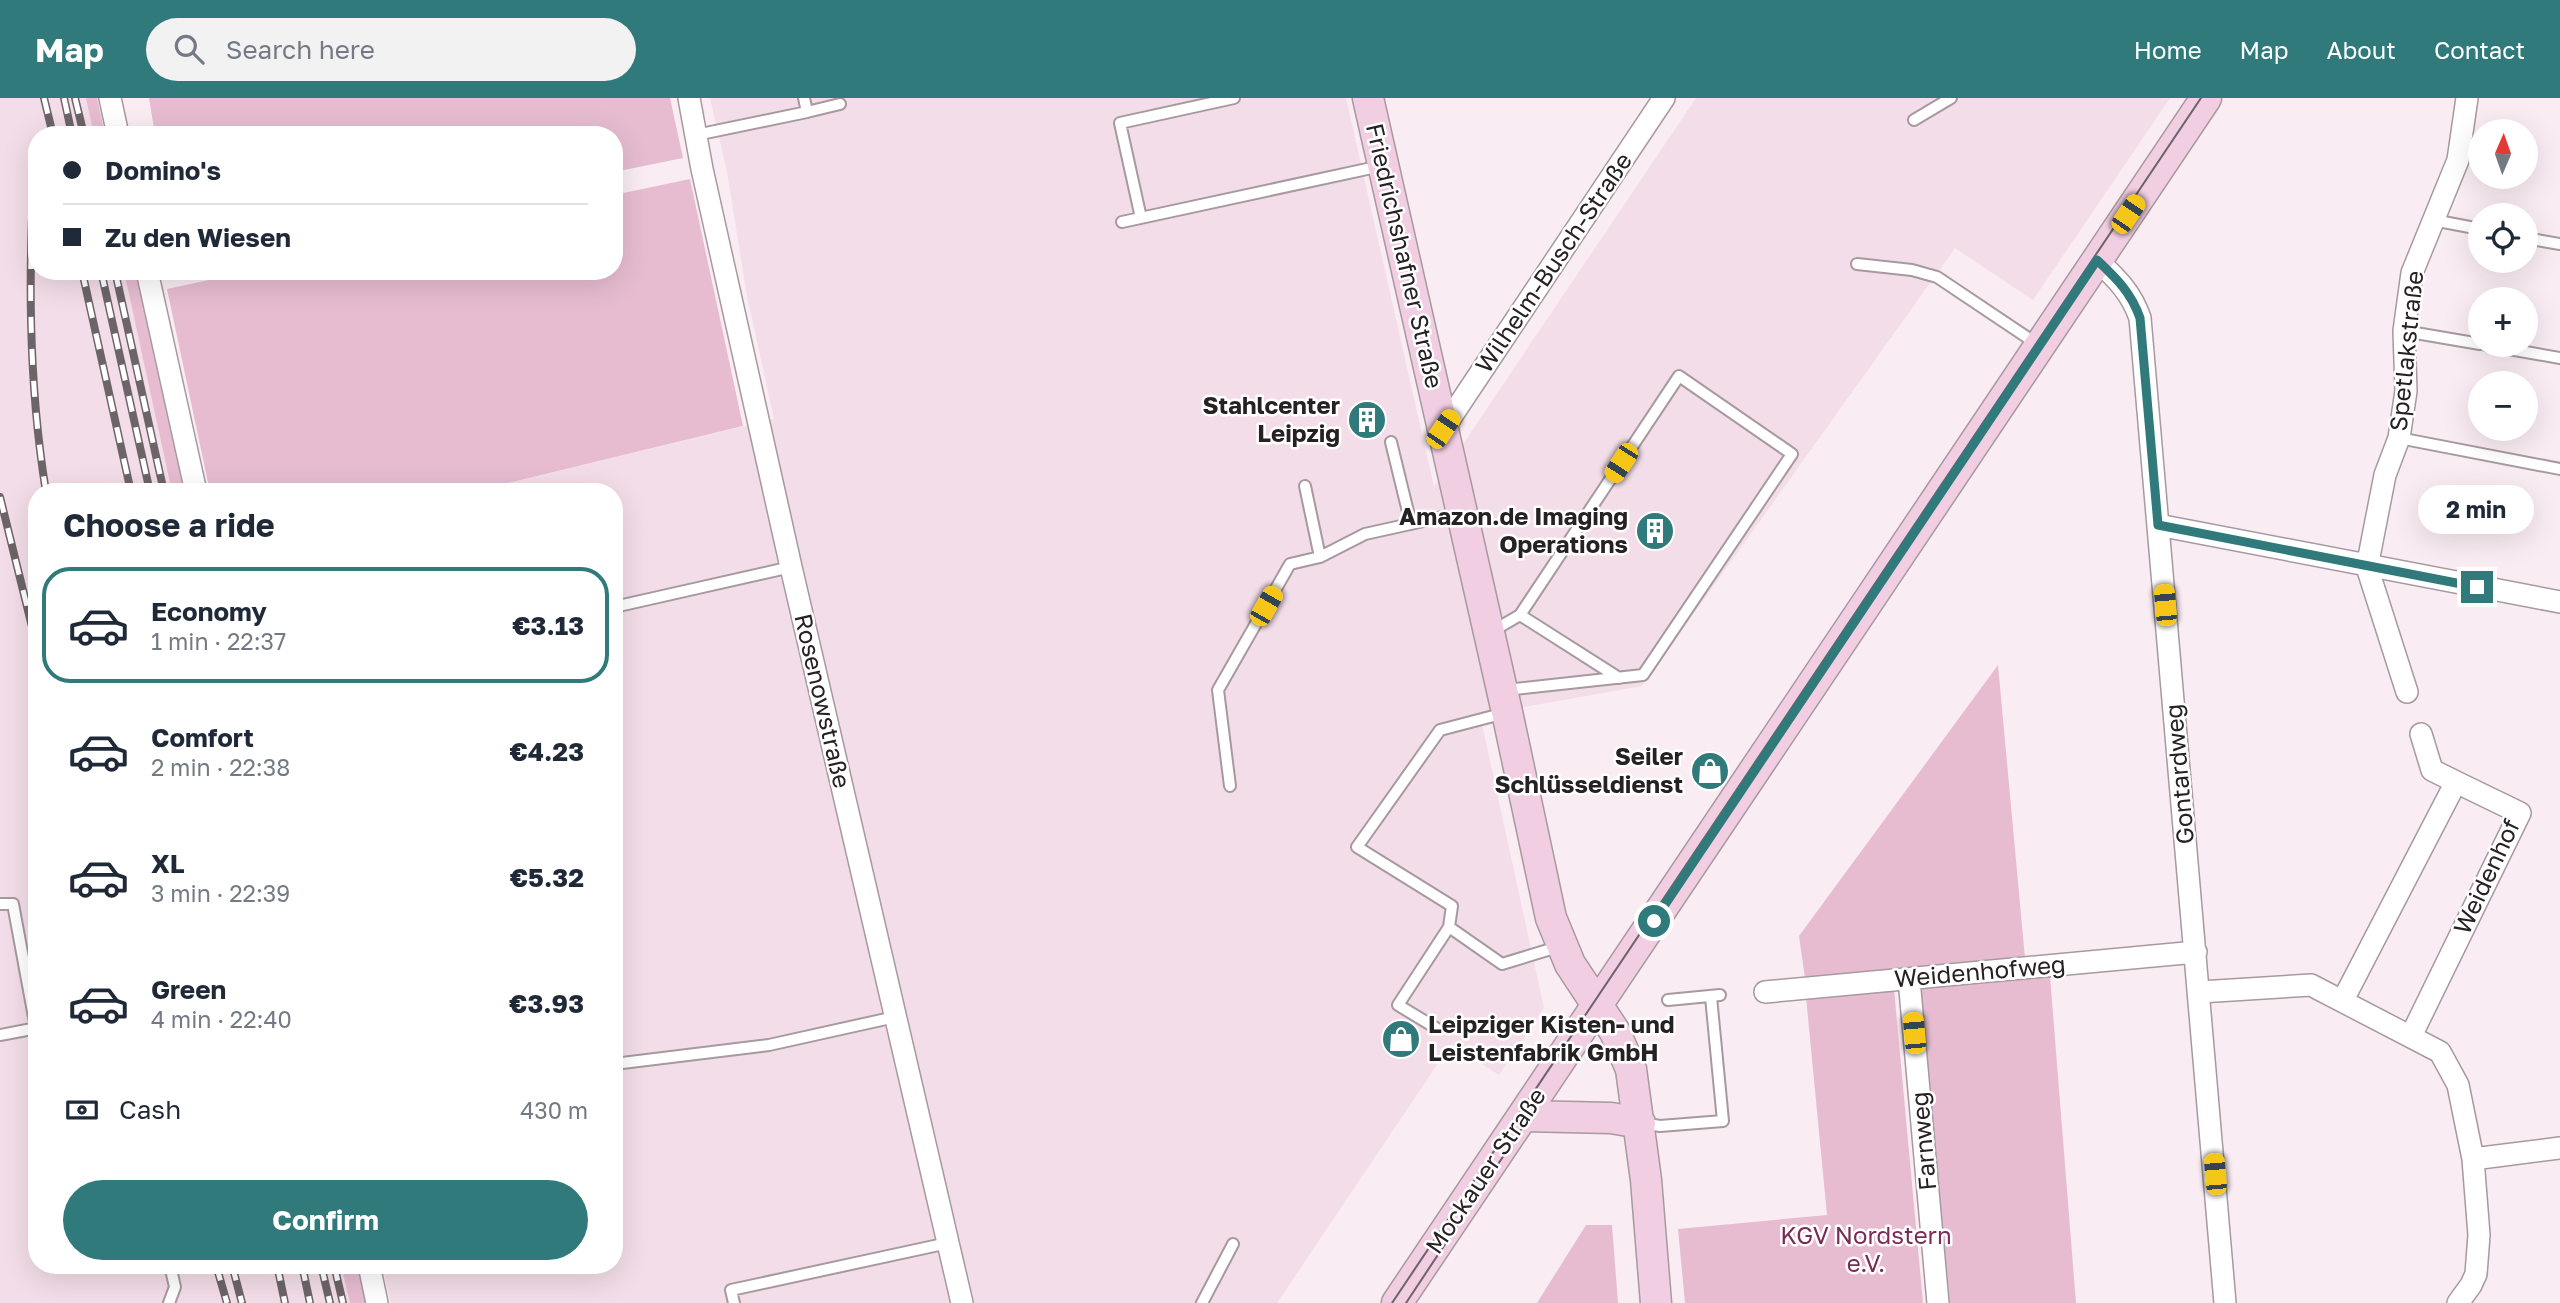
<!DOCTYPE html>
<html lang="en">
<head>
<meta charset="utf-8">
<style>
  :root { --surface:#fff; --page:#f2f2f3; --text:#1f2937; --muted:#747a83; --line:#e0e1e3; --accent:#307a7b }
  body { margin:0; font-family:"Golos Text",sans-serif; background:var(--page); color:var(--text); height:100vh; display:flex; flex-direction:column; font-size:26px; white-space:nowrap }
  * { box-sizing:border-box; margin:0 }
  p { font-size:23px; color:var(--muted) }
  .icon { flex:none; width:38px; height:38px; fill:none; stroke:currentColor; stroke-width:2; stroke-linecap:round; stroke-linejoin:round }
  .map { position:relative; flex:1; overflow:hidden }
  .panel { position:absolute; left:28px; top:385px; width:595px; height:791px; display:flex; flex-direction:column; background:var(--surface); border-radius:28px; box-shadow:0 7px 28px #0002 }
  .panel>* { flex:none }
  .top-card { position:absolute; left:28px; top:28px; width:595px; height:154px; border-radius:28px; box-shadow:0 7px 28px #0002; display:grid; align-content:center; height:154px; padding:0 35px; background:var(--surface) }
  .needle { width:46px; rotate:2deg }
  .tools { position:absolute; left:2468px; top:21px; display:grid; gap:14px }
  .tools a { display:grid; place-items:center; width:70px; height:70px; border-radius:50%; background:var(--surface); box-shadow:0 7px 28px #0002; font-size:35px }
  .end { position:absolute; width:32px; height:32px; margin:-16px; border:9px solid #307a7b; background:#fff; box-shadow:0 0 0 4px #fff }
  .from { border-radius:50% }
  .bubble { position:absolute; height:49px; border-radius:24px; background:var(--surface); box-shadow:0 7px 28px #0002; font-size:23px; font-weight:700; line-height:49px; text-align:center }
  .car { position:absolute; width:21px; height:42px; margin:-21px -10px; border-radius:9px; box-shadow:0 0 5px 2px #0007; background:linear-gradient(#f5c518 24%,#345 0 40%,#f5c518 0 76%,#345 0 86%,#f5c518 0) }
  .top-card b { display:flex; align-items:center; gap:24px; height:66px; font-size:26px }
  .top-card b+b { border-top:2px solid var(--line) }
  .top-card i { width:18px; height:18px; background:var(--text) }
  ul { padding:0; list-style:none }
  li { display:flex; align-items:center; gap:21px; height:116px; margin:0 14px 10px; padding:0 21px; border:4px solid transparent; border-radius:28px }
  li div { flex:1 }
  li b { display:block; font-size:26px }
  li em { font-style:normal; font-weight:700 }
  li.selected { border-color:var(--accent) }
  li>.icon { width:63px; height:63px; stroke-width:1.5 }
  h2 { padding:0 35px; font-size:32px; line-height:84px }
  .pay { display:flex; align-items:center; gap:18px; height:77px; padding:0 35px; font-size:26px }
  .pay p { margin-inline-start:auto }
  .primary-button { display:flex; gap:14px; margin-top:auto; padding:14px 35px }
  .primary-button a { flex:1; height:80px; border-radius:42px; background:var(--accent); color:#fff; font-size:28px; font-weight:700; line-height:80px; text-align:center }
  header { display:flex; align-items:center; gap:42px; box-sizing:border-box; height:98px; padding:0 35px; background:var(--accent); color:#fff }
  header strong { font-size:33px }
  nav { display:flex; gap:38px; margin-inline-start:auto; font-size:24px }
  .search { width:490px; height:63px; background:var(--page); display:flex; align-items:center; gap:18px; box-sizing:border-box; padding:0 24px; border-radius:38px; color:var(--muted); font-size:26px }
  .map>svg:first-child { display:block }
  .built { fill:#f3dde8 }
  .green { fill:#e7bcd1 }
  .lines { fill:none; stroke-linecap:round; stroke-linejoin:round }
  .lane-casing { stroke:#a6999f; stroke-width:14 }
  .street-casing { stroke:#a6999f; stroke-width:24 }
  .secondary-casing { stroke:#a6999f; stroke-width:33 }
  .lane { stroke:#fff; stroke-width:10 }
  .street { stroke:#fff; stroke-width:21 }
  .secondary { stroke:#f2cee2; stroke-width:30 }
  .tram { stroke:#6c6468; stroke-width:2 }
  .rail-casing { stroke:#6c6468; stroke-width:8 }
  .rail { stroke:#fff; stroke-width:5; stroke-dasharray:16; stroke-linecap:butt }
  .route { stroke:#307a7b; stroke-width:9 }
  .labels { text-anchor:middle; stroke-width:5; stroke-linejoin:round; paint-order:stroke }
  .street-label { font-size:24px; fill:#262123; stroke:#fff }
  .poi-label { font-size:24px; font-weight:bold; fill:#262123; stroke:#fff; text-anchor:end }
  .park-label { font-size:24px; fill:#782b59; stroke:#fff }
</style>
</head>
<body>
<header>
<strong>Map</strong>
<div class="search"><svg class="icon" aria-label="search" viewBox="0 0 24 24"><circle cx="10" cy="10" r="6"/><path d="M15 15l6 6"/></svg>Search here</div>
<nav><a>Home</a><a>Map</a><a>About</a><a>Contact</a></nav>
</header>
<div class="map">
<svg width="2560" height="1205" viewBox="0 0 2560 1205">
  <rect width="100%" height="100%" fill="#faecf3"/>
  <!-- built -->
  <path class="built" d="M0,0H97L105,37H37V173H135L184,394H37V1167H357L366,1205H0Z
    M710,0H1346L1434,389L1696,0H2170L2033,202L1955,150L1642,588L1480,617L1544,910L1499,977L1451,946L1277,1205H391L382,1167H614V394H470L774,321L747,198L727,74Z"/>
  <!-- green -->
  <path class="green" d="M86,0H97L105,37H94Z
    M149,0H670L683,60L614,74V37H155Z
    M690,81L743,328L471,394H210L167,191L251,173H614V97Z
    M124,173H135L184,394H172Z
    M1998,567L2025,860L1805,880L1799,838Z
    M2050,878L2076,1205H1950L1920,888Z
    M1894,891L1923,1205H1685L1678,1131L1827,1117L1806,899Z
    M1586,1127H1612L1618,1205H1537Z
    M341,1167H357L366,1205H350Z"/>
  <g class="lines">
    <defs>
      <path id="lane" d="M807,14L840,6
        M1914,22L1951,0
        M696,37L807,14L804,0
        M1141,120L1120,25L1234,0
        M2433,122L2480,131
        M1122,124L1381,68
        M2525,140L2560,146
        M1857,166L1912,172L1937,179L2037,246
        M2404,233L2480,246
        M2486,247L2560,260
        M2399,340L2560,371
        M1391,344L1411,426
        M1305,388L1320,459
        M614,509L791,469
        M1520,517L1619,580
        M1491,534L1520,517L1679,278L1792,356L1643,577L1506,592
        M1230,688L1218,592L1290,466L1320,459L1365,436L1460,415
        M0,806H13L36,930
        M1449,829L1452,808L1357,749L1440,632L1505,615
        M1668,902L1720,897
        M1436,930L1398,907L1449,829L1502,866L1561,848
        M0,937L37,930
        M614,966L769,947L895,919
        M614,1008V1023
        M1642,1025L1660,1028L1723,1023L1711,899
        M169,1205L175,1189L170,1167
        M734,1205L731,1192L948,1145
        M1202,1205L1233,1146"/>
      <path id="street" d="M110,0L118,37
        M689,0L702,71L791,469L962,1205
        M2097,162C2116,180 2131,194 2140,220L2225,1205
        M147,173L196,394
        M1443,331L1664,0
        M2158,427L2560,504
        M2407,594L2367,469L2385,377L2399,340L2406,293L2404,233L2412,175L2458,62L2467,0
        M2421,636L2432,672L2456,684
        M1909,881L1938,1205
        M1765,894L2196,854
        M2200,894L2311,887L2440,954L2458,987L2473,1061L2479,1137L2476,1176L2471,1187L2458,1205
        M2343,902L2456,684L2520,715L2411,938
        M2473,1061L2560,1050
        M369,1167L377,1205"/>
      <path id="secondary" d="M1368,0L1507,614L1551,820L1570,866L1615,934L1631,971L1646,1082L1656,1205
        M1523,1018L1611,1020L1640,1025
        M1397,1205L2206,0"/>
    </defs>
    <!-- lane casing -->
    <use href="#lane" class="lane-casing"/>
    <!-- street casing -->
    <use href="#street" class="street-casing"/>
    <!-- secondary casing -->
    <use href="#secondary" class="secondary-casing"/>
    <!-- lane -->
    <use href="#lane" class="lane"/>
    <!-- street -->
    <use href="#street" class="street"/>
    <!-- secondary -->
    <use href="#secondary" class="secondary"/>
    <!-- tram -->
    <path class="tram" d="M1392,1205L2201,0
      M1406,1205L1528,1021"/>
    <defs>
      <path id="rail" d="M44,0L53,37
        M64,0L72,37
        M75,0L84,37
        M35,59C28,171 28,283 46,394
        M82,173L131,394
        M101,173L150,394
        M115,173L164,394
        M0,399L37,549
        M216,1167L227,1205
        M232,1167L242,1205
        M277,1167L285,1205
        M302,1167L310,1205
        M321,1167L330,1205
        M334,1167L343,1205"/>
    </defs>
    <!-- rail casing -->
    <use href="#rail" class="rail-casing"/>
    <!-- rail -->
    <use href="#rail" class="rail"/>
  </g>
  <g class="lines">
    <!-- route -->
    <path class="route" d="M1654,823L2097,162C2116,180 2131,194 2140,220L2158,427L2477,489"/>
  </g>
  <!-- icons -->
  <defs>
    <symbol id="building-disc" viewBox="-11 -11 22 22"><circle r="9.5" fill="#307a7b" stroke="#fff"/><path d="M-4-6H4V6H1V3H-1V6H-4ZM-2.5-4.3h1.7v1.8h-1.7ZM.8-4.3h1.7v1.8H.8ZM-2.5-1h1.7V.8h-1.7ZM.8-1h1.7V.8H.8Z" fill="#fff"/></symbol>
    <symbol id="shop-disc" viewBox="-11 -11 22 22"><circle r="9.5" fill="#307a7b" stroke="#fff"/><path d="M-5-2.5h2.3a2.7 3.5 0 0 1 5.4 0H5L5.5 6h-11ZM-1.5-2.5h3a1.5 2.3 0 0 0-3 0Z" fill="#fff"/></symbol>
  </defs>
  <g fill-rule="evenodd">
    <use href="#building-disc" x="1345" y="300" width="44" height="44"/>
    <use href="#building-disc" x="1633" y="411" width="44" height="44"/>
    <use href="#shop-disc" x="1688" y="651" width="44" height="44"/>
    <use href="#shop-disc" x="1379" y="919" width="44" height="44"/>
  </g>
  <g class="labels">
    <!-- street labels -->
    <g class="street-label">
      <text transform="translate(1404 158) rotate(77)" y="8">Friedrichshafner Straße</text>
      <text transform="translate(1554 165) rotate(-56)" y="8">Wilhelm-Busch-Straße</text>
      <text transform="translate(2407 253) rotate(-84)" y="8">Spetlakstraße</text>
      <text transform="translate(822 603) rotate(77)" y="8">Rosenowstraße</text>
      <text transform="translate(2180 676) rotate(-95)" y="8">Gontardweg</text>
      <text transform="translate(2487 779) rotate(-65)" y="8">Weidenhof</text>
      <text transform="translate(1980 874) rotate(-5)" y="8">Weidenhofweg</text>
      <text transform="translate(1924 1043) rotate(-95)" y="8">Farnweg</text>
      <text transform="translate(1486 1073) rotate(-56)" y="8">Mockauer Straße</text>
    </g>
    <!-- poi labels -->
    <g class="poi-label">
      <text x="1340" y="316">Stahlcenter<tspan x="1340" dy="28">Leipzig</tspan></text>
      <text x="1628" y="427">Amazon.de Imaging<tspan x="1628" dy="28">Operations</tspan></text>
      <text x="1683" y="667">Seiler<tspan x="1683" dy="28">Schlüsseldienst</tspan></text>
      <text x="1428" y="935" text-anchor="start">Leipziger Kisten- und<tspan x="1428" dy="28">Leistenfabrik GmbH</tspan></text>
    </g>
    <!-- park labels -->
    <g class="park-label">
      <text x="1866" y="1146">KGV Nordstern<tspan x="1866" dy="28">e.V.</tspan></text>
    </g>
  </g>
</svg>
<div class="tools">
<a><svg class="needle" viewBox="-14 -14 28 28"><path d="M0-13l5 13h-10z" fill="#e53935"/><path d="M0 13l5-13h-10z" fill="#747a83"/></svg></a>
<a><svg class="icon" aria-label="locate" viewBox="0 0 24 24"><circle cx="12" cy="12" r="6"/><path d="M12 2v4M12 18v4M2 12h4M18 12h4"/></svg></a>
<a>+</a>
<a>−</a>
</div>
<i class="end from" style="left:1654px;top:823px"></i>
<i class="end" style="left:2477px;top:489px"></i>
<div class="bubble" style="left:2418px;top:387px;width:116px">2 min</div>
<i class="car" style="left:2128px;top:116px;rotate:34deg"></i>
<i class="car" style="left:1443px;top:331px;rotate:34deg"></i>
<i class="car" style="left:1621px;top:365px;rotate:213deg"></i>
<i class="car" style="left:2165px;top:507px;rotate:355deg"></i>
<i class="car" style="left:1266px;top:508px;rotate:30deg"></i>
<i class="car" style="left:1914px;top:935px;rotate:355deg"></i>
<i class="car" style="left:2215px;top:1076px;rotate:355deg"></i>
<div class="top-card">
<b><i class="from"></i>Domino's</b>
<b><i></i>Zu den Wiesen</b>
</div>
<section class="panel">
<h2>Choose a ride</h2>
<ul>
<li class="selected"><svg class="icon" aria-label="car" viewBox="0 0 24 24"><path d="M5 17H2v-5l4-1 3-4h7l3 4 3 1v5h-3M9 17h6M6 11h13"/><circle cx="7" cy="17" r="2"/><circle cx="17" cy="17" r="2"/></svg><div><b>Economy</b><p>1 min · 22:37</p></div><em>€3.13</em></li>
<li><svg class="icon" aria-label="car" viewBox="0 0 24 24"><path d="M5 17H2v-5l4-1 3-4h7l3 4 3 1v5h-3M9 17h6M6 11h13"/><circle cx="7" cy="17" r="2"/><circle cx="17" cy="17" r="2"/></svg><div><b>Comfort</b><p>2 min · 22:38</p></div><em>€4.23</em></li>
<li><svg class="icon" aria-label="car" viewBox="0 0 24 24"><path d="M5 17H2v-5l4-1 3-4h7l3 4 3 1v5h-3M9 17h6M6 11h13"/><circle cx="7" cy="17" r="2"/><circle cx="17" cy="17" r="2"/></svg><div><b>XL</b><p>3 min · 22:39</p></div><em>€5.32</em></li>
<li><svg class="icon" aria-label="car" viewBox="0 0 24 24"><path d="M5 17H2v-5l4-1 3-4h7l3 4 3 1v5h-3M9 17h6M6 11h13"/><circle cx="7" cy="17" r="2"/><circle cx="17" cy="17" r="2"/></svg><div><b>Green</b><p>4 min · 22:40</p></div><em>€3.93</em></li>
</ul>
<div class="pay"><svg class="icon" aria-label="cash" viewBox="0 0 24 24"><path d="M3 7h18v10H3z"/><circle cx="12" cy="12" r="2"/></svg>Cash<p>430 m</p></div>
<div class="primary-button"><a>Confirm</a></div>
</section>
</div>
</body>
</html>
